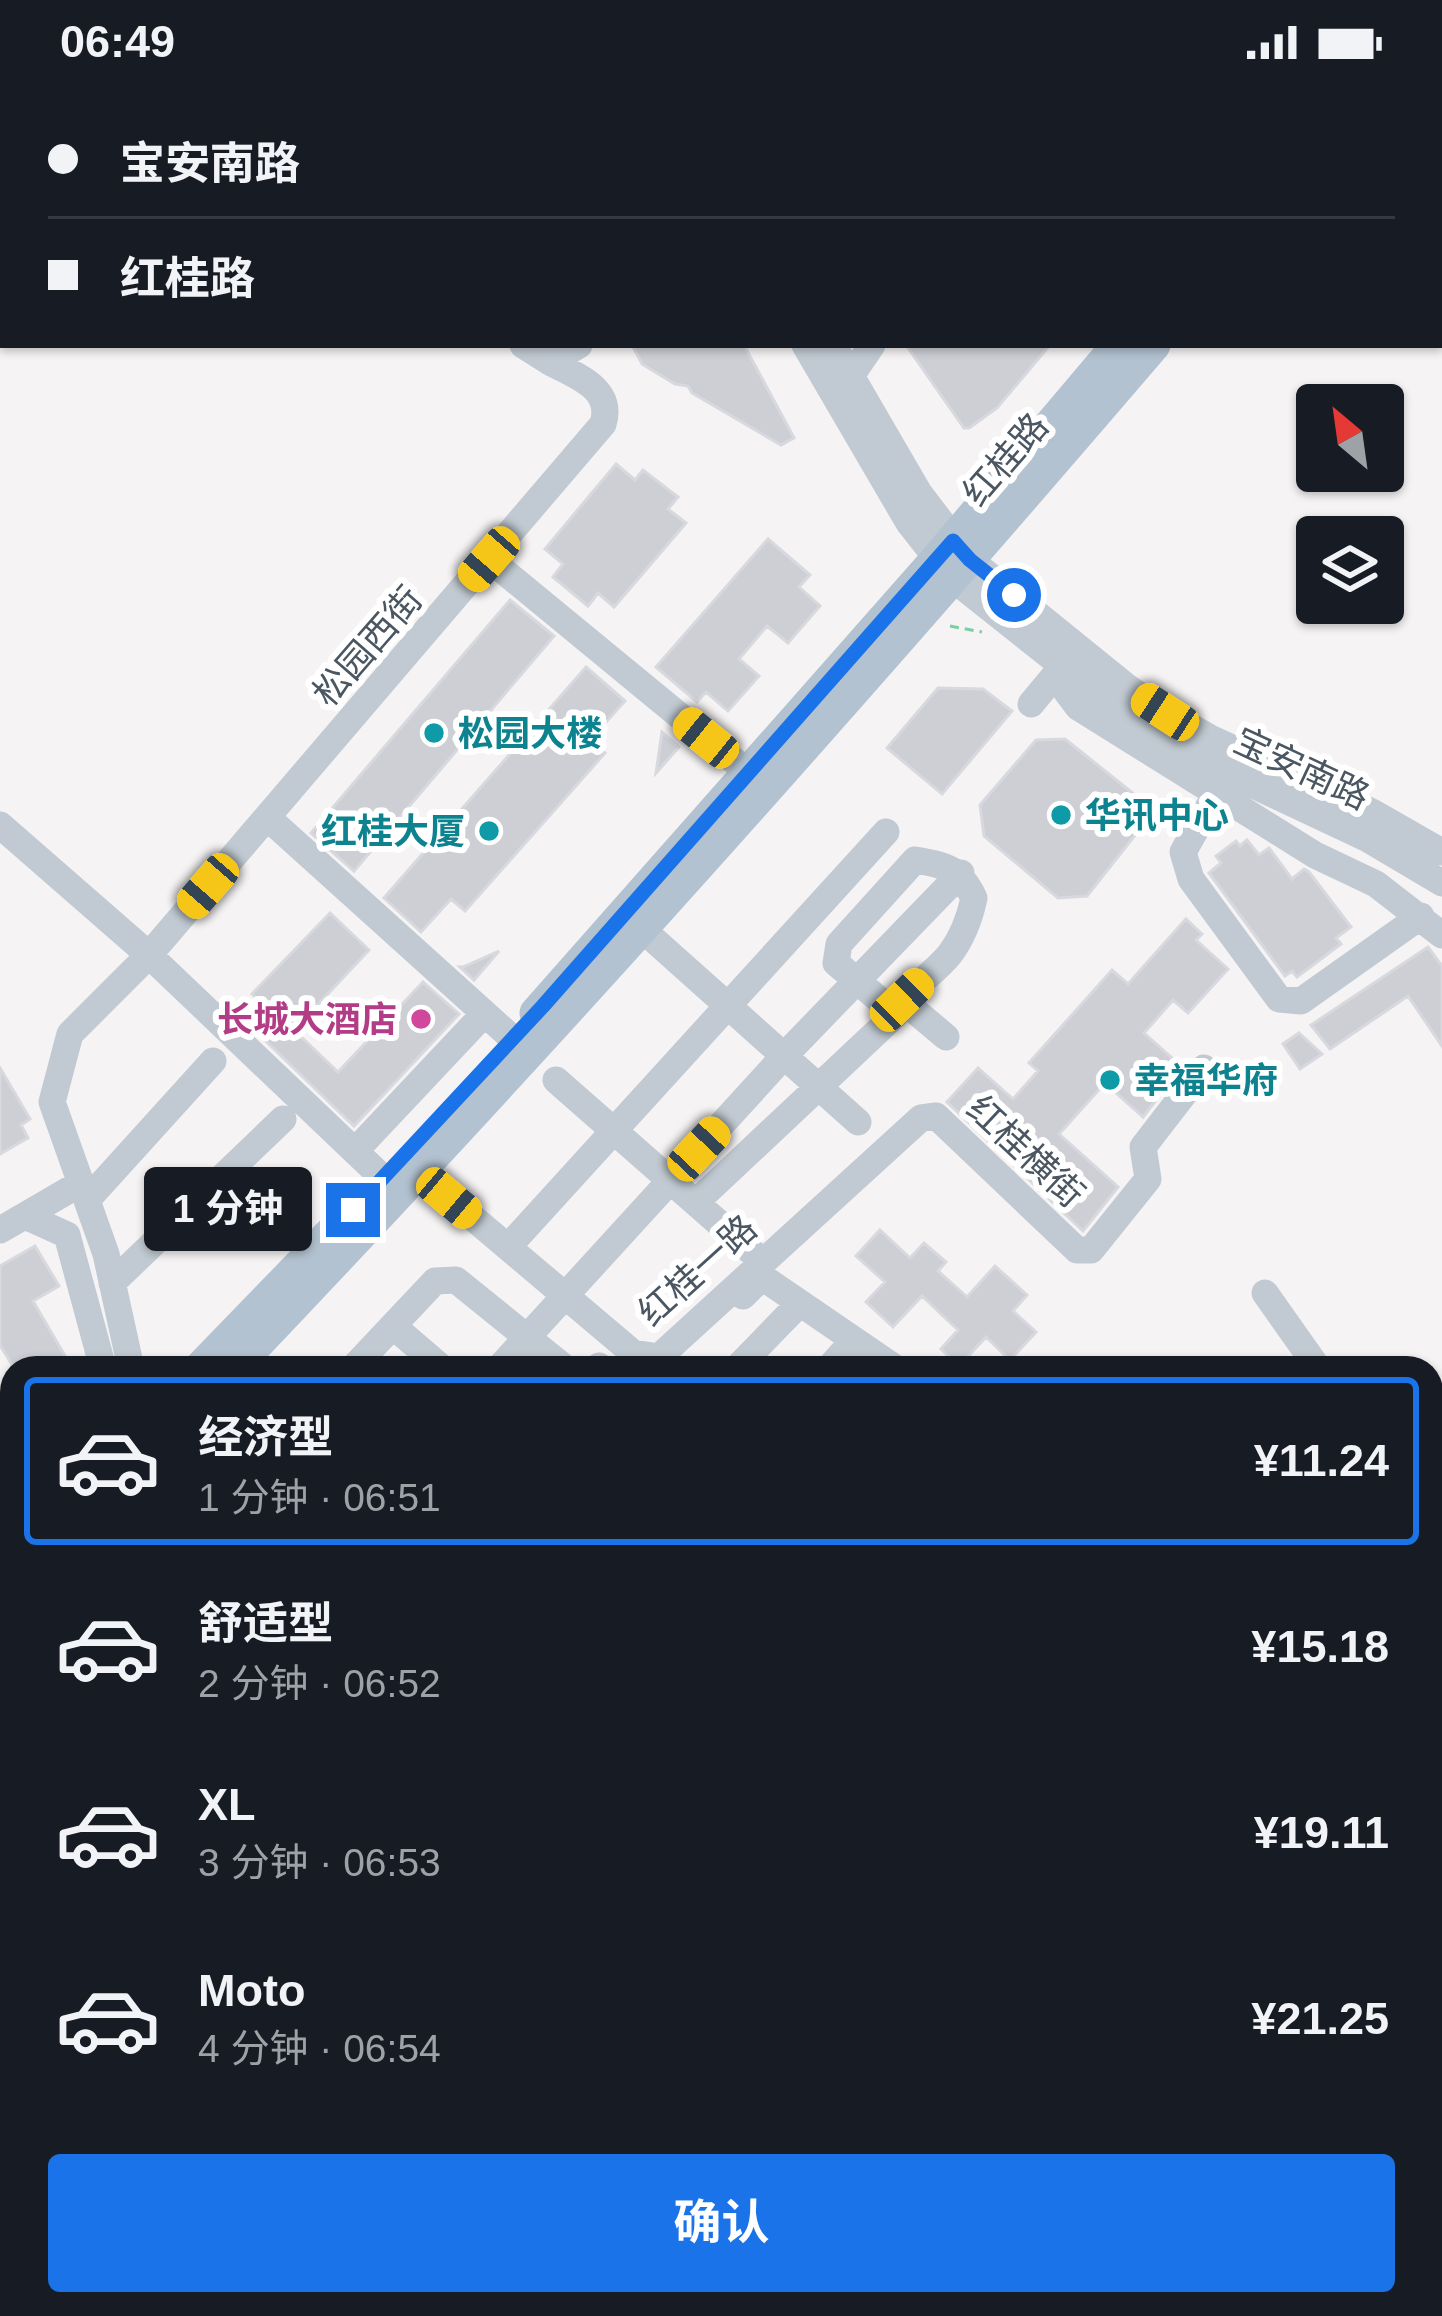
<!DOCTYPE html>
<html lang="zh">
<head>
<meta charset="utf-8">
<style>
  :root { --surface:#171b24; --page:#242831; --text:#f1f3f6; --muted:#9ea1a6; --line:#363941; --accent:#1a73e8 }
  body { margin:0; font-family:Helvetica,"Noto Sans SC",sans-serif; background:var(--page); color:var(--text); height:100vh; display:flex; flex-direction:column; font-size:45px; white-space:nowrap }
  * { box-sizing:border-box; margin:0 }
  p { font-size:39px; color:var(--muted) }
  .icon { flex:none; width:66px; height:66px; fill:none; stroke:currentColor; stroke-width:2; stroke-linecap:round; stroke-linejoin:round }
  .map { position:relative; flex:1; overflow:hidden }
  .drawer { position:absolute; left:0px; top:1272px; width:1443px; height:960px; display:flex; flex-direction:column; background:var(--surface); border-radius:36px 36px 0 0; box-shadow:0 3px 9px #0004 }
  .drawer>* { flex:none }
  .banner { position:absolute; left:0px; top:0px; width:1443px; height:264px; box-shadow:0 3px 9px #0004; display:grid; align-content:center; height:264px; padding:0 48px; background:var(--surface) }
  .needle { width:78px; rotate:331deg }
  .controls { position:absolute; left:1296px; top:300px; display:grid; gap:24px }
  .controls a { display:grid; place-items:center; width:108px; height:108px; border-radius:12px; background:var(--surface); box-shadow:0 3px 9px #0004; font-size:60px }
  .end { position:absolute; width:54px; height:54px; margin:-27px; border:15px solid #1a73e8; background:#fff; box-shadow:0 0 0 6px #fff }
  .from { border-radius:50% }
  .bubble { position:absolute; height:84px; border-radius:12px; background:var(--surface); box-shadow:0 3px 9px #0004; font-size:39px; font-weight:700; line-height:84px; text-align:center }
  .car { position:absolute; width:36px; height:72px; margin:-36px -18px; border-radius:15px; box-shadow:0 0 9px 3px #0007; background:linear-gradient(#f5c518 24%,#345 0 40%,#f5c518 0 76%,#345 0 86%,#f5c518 0) }
  .banner b { display:flex; align-items:center; gap:42px; height:114px; font-size:45px }
  .banner b+b { border-top:3px solid var(--line) }
  .banner i { width:30px; height:30px; background:var(--text) }
  ul { padding:21px 0 0; list-style:none }
  li { display:flex; align-items:center; gap:36px; height:168px; margin:0 24px 18px; padding:0 24px; border:6px solid transparent; border-radius:12px }
  li div { flex:1 }
  li b { display:block; font-size:45px }
  li em { font-style:normal; font-weight:700 }
  li.active { border-color:var(--accent) }
  li>.icon { width:108px; height:108px; stroke-width:1.5 }
  .action { display:flex; gap:24px; margin-top:auto; padding:24px 48px }
  .action a { flex:1; height:138px; border-radius:12px; background:var(--accent); color:#fff; font-size:48px; font-weight:700; line-height:138px; text-align:center }
  .status { display:flex; justify-content:space-between; align-items:center; height:84px; padding:0 60px; background:var(--surface); direction:ltr }
  .status svg { height:33px; fill:currentColor }
  .map>svg:first-child { display:block }
  .green { fill:#c3f1d5 }
  .building { fill:#cdcfd5; stroke:#d7d9de; stroke-width:3 }
  .lines { fill:none; stroke-linecap:round; stroke-linejoin:round }
  .path { stroke:#7ad0a6; stroke-width:3; stroke-dasharray:9 6; stroke-linecap:butt }
  .minor { stroke:#c1cad2; stroke-width:27 }
  .major { stroke:#b3c2d1; stroke-width:33 }
  .route { stroke:#1a73e8; stroke-width:15 }
  .culture-dot { fill:#0f9aa8; stroke:#fff; stroke-width:4.5 }
  .hotel-dot { fill:#d1479c; stroke:#fff; stroke-width:4.5 }
  .labels { text-anchor:middle; stroke-width:12; stroke-linejoin:round; paint-order:stroke }
  .street-label { font-size:36px; fill:#4a5661; stroke:#fff }
  .culture-label { font-size:36px; font-weight:bold; fill:#0d838f; stroke:#fff; text-anchor:start }
  .hotel-label { font-size:36px; font-weight:bold; fill:#b23c85; stroke:#fff; text-anchor:end }
</style>
</head>
<body>
<div class="status"><b>06:49</b><svg viewBox="0 0 49 12"><path d="M0 12V9h3v3zM5 12V6h3v6zM10 12V3h3v9zM15 12V0h3v12zM26 1h20v11H26zM47 4h2v5h-2z"/></svg></div>
<div class="map">
<svg width="1442" height="2232" viewBox="0 0 1442 2232">
  <rect width="100%" height="100%" fill="#f5f3f3"/>
  <!-- green -->
  <path class="green" d="M12,2078V2220H198L205,2232H0V2084Z"/>
  <!-- building -->
  <path class="building" d="M632,261H744L794,354L781,361L692,309L688,302L675,300L642,280Z
    M906,261H1050L997,324L969,344H964Z
    M616,380L635,396L643,386L678,413L668,425L686,439L614,523L598,509L588,522L553,493L563,480L545,465Z
    M768,455L810,491L799,503L820,522L788,559L767,542L739,575L759,592L728,627L706,608L697,618L656,583Z
    M510,516L554,552L354,787L311,749Z
    M586,583L625,617L590,656L605,669L465,827L451,815L421,848L384,814Z
    M938,604L983,605L1012,627L942,710L887,664Z
    M662,648L679,663L656,689Z
    M1065,655L1139,714L1143,741L1087,812L1058,814L984,752L980,721L1036,656Z
    M1247,756L1259,771L1269,764L1292,795L1304,785L1309,788L1351,843L1336,854L1341,860L1297,893L1292,887L1285,892L1209,789L1221,779L1216,772L1236,757L1240,762Z
    M330,829L369,866L294,946L338,988L423,898L459,930L354,1042L247,939L263,921L252,910Z
    M1186,835L1202,850L1196,856L1228,885L1188,929L1173,916L1144,949L1182,983L1143,1033L1105,999L1059,1050L1118,1103L1083,1147L947,1018L978,984L1013,1015L1038,987L1029,979L1112,886L1128,900Z
    M1428,863L1442,882V962L1408,912L1330,965L1311,941Z
    M499,867L474,896L460,883H463Z
    M1299,949L1322,970L1300,985L1283,960Z
    M0,984L30,1035L21,1041L28,1054L0,1070Z
    M880,1146L910,1174L924,1159L946,1178L938,1187L967,1213L995,1182L1027,1211L1013,1227L1036,1248L1010,1276L986,1253L959,1282L941,1265L958,1246L922,1212L893,1243L866,1218L885,1198L856,1172Z
    M35,1162L59,1202L33,1217L72,1284H14L0,1261V1182Z"/>
  <g class="lines">
    <!-- path -->
    <path class="path" d="M101,3L106,0
      M950,542L982,548
      M0,1653L12,1674
      M201,2220L207,2232
      M325,2222L331,2232"/>
    <!-- minor -->
    <path class="minor" d="M214,0L216,3
      M654,0L656,3
      M683,0L685,3
      M61,3L66,0
      M0,55L3,52
      M523,261L550,278
      M805,261L909,439L953,495L1118,626L1211,681L1366,754L1442,799
      M833,261L919,409L970,476L1127,603L1165,628L1210,654L1372,728L1442,768
      M851,292L872,261
      M489,475L749,689
      M1061,584L1066,607L1078,623L1315,771L1376,800L1442,851
      M1031,620L1061,584
      M1216,710L1183,768L1191,795L1279,915L1301,917L1421,832
      M268,734L513,955
      M0,741L149,871L384,1095
      M643,846L858,1038
      M902,916L946,953
      M556,996L761,1176
      M355,1067L484,930
      M420,1089L633,1269L659,1273L921,1034L936,1032L1077,1166H1091L1148,1095L1143,1063L1204,984
      M87,1116L213,977
      M696,1118L896,930C908,904 933,891 950,870C962,854 970,833 974,814C960,785 947,781 915,776L839,860L836,879L896,930
      M25,1132L67,1151L103,1284
      M0,1146L81,1099
      M508,1163L886,748
      M112,1199L283,1035
      M1265,1209L1318,1284
      M743,1212L762,1193L895,1284
      M393,1242L442,1284
      M599,1282L601,1284
      M131,1284L106,1170L52,1018L70,950L149,871L603,340C614,304 576,292 550,278L579,261
      M353,1284L435,1197L456,1196L565,1284
      M499,1284L784,972L961,789
      M737,1284L800,1219
      M829,1284L854,1256
      M0,1374L12,1368
      M1431,1469L1442,1489
      M0,1612L12,1605
      M1431,1678L1442,1670
      M0,1888L12,1882
      M1431,1890L1442,1882
      M1431,1961L1442,1954
      M1431,2082L1442,2075
      M1224,2220L1233,2232
      M518,2232L538,2220
      M1150,2232L1154,2220"/>
    <!-- major -->
    <path class="major" d="M1440,131H1442
      M1440,156L1442,157
      M536,929L936,476L1118,261
      M200,1284L358,1121
      M234,1284C551,952 856,609 1154,261
      M0,1427L12,1420
      M0,1455L12,1448
      M0,1716L12,1736
      M0,1809L12,1830
      M239,2220L246,2232
      M292,2220L299,2232"/>
  </g>
  <g class="lines">
    <!-- route -->
    <path class="route" d="M353,1126L543,922L953,457L970,476L1014,511"/>
  </g>
  <!-- markers -->
  <g class="culture-dot">
    <circle cx="434" cy="649" r="12"/>
    <circle cx="1061" cy="731" r="12"/>
    <circle cx="489" cy="747" r="12"/>
    <circle cx="1110" cy="996" r="12"/>
  </g>
  <circle class="hotel-dot" cx="421" cy="935" r="12"/>
  <g class="labels">
    <!-- street labels -->
    <g class="street-label">
      <text transform="translate(1005 375) rotate(-49)" y="13">红桂路</text>
      <text transform="translate(367 562) rotate(-49)" y="13">松园西街</text>
      <text transform="translate(1302 684) rotate(25)" y="13">宝安南路</text>
      <text transform="translate(1026 1067) rotate(43)" y="13">红桂横街</text>
      <text transform="translate(697 1186) rotate(-42)" y="13">红桂一路</text>
    </g>
    <!-- culture labels -->
    <g class="culture-label">
      <text x="458" y="662">松园大楼</text>
      <text x="1085" y="744">华讯中心</text>
      <text x="465" y="760" text-anchor="end">红桂大厦</text>
      <text x="1134" y="1009">幸福华府</text>
    </g>
    <!-- hotel labels -->
    <g class="hotel-label">
      <text x="397" y="948">长城大酒店</text>
    </g>
  </g>
</svg>
<div class="controls">
<a><svg class="needle" viewBox="-14 -14 28 28"><path d="M0-13l5 13h-10z" fill="#e53935"/><path d="M0 13l5-13h-10z" fill="#9ea1a6"/></svg></a>
<a><svg class="icon" aria-label="layers" viewBox="0 0 24 24"><path d="M12 4l9 5-9 5-9-5zM3 14l9 5 9-5"/></svg></a>
</div>
<i class="end from" style="left:1014px;top:511px"></i>
<i class="end" style="left:353px;top:1126px"></i>
<div class="bubble" style="left:144px;top:1083px;width:168px">1 分钟</div>
<i class="car" style="left:489px;top:475px;rotate:221deg"></i>
<i class="car" style="left:1165px;top:628px;rotate:303deg"></i>
<i class="car" style="left:706px;top:654px;rotate:309deg"></i>
<i class="car" style="left:208px;top:802px;rotate:221deg"></i>
<i class="car" style="left:902px;top:916px;rotate:46deg"></i>
<i class="car" style="left:699px;top:1065px;rotate:43deg"></i>
<i class="car" style="left:449px;top:1114px;rotate:130deg"></i>
<div class="banner">
<b><i class="from"></i>宝安南路</b>
<b><i></i>红桂路</b>
</div>
<section class="drawer">
<ul>
<li class="active"><svg class="icon" aria-label="car" viewBox="0 0 24 24"><path d="M5 17H2v-5l4-1 3-4h7l3 4 3 1v5h-3M9 17h6M6 11h13"/><circle cx="7" cy="17" r="2"/><circle cx="17" cy="17" r="2"/></svg><div><b>经济型</b><p>1 分钟 · 06:51</p></div><em>¥11.24</em></li>
<li><svg class="icon" aria-label="car" viewBox="0 0 24 24"><path d="M5 17H2v-5l4-1 3-4h7l3 4 3 1v5h-3M9 17h6M6 11h13"/><circle cx="7" cy="17" r="2"/><circle cx="17" cy="17" r="2"/></svg><div><b>舒适型</b><p>2 分钟 · 06:52</p></div><em>¥15.18</em></li>
<li><svg class="icon" aria-label="car" viewBox="0 0 24 24"><path d="M5 17H2v-5l4-1 3-4h7l3 4 3 1v5h-3M9 17h6M6 11h13"/><circle cx="7" cy="17" r="2"/><circle cx="17" cy="17" r="2"/></svg><div><b>XL</b><p>3 分钟 · 06:53</p></div><em>¥19.11</em></li>
<li><svg class="icon" aria-label="car" viewBox="0 0 24 24"><path d="M5 17H2v-5l4-1 3-4h7l3 4 3 1v5h-3M9 17h6M6 11h13"/><circle cx="7" cy="17" r="2"/><circle cx="17" cy="17" r="2"/></svg><div><b>Moto</b><p>4 分钟 · 06:54</p></div><em>¥21.25</em></li>
</ul>
<div class="action"><a>确认</a></div>
</section>
</div>
</body>
</html>
